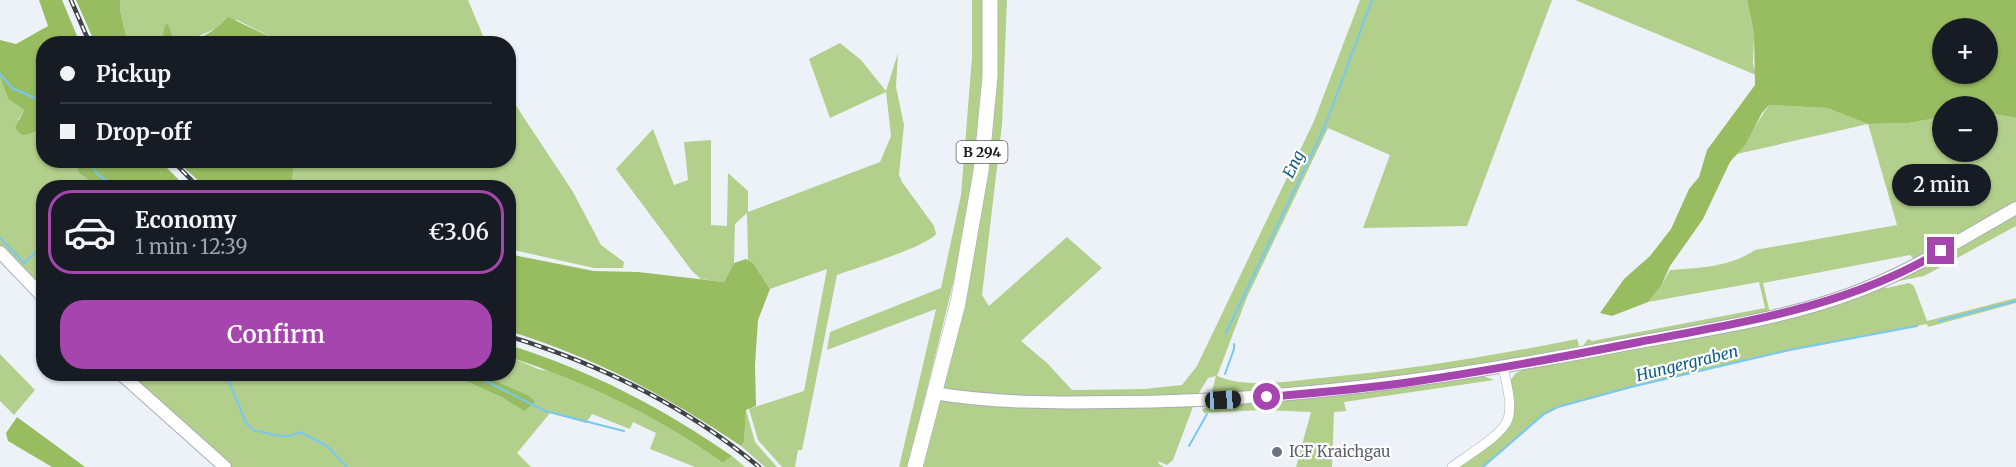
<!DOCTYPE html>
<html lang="en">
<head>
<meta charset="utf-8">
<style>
  :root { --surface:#171b24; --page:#20242c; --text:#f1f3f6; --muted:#9ea1a6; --line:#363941; --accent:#a545ad }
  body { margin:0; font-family:Merriweather,serif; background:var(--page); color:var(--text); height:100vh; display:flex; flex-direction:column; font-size:22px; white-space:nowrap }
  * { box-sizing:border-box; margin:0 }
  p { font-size:20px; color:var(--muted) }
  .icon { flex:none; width:33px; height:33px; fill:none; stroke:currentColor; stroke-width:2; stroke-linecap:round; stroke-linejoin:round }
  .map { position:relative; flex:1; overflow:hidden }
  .details { position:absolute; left:36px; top:180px; width:480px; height:201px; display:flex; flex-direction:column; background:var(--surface); border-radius:24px; box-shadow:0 2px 4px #0004 }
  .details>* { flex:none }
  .top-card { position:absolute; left:36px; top:36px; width:480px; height:132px; border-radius:24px; box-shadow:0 2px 4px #0004; display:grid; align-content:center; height:132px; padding:0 24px; background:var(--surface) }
  .buttons { position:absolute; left:1932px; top:18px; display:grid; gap:12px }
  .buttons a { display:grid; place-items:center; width:66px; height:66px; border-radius:50%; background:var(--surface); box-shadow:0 2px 4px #0004; font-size:30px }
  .end { position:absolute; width:27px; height:27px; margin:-14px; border:8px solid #a545ad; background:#fff; box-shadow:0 0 0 3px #fff }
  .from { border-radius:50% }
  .bubble { position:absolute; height:42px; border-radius:21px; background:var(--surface); box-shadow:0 2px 4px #0004; font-size:20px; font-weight:600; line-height:42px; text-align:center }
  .car { position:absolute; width:18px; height:36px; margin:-18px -9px; border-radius:8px; box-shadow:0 0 4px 2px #0007; background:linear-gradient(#222 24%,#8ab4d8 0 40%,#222 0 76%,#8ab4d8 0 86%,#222 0) }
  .top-card b { display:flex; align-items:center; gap:21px; height:57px; font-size:22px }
  .top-card b+b { border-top:2px solid var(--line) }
  .top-card i { width:15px; height:15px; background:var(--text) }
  ul { padding:10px 0 0; list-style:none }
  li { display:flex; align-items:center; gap:18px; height:84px; margin:0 12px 9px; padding:0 12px; border:3px solid transparent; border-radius:24px }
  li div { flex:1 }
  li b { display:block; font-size:22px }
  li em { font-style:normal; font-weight:600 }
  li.active { border-color:var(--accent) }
  li>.icon { width:54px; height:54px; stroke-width:1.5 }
  .primary-button { display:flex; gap:12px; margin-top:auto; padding:12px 24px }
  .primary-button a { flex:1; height:69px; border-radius:24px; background:var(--accent); color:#fff; font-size:24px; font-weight:600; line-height:69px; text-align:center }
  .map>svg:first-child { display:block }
  .green { fill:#b2cf8b }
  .forest { fill:#98bd61; fill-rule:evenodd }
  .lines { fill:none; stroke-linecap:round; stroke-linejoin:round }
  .stream { stroke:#79c7f5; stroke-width:2 }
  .minor-casing { stroke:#a9adb4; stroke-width:10 }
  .tertiary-casing { stroke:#a9adb4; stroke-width:14 }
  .primary-casing { stroke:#a9adb4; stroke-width:16 }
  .minor { stroke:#fff; stroke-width:9 }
  .tertiary { stroke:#fff; stroke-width:12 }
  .primary { stroke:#fff; stroke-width:15 }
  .rail-casing { stroke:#404346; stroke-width:4.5 }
  .rail { stroke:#fff; stroke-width:2; stroke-dasharray:7; stroke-linecap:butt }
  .route { stroke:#a545ad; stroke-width:8 }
  .worship-dot { fill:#6b7280; stroke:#fff; stroke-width:2 }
  .labels { text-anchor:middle; stroke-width:4.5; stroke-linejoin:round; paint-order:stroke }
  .shield { fill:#fff; stroke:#5d5f61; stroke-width:1.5 }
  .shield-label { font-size:14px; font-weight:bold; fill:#181a1d }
  .worship-label { font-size:15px; fill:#5b616d; stroke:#fff; text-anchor:start }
  .water-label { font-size:16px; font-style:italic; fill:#0d5f85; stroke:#fff }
</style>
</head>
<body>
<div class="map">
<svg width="2016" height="467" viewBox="0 0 2016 467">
  <rect width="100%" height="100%" fill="#edf2f9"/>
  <!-- green -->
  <path class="green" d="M120,0H468L486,43H283L237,20L184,42L174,40L168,25L162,39L146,43L127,40L120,10Z
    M972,0H1007L1002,125L982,295L989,306L1067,237L1102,268L1021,341L1047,363L1072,390L1144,389L1182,385L1197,366L1314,121L1360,0H1552L1467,226L1363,228L1390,155L1328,128L1247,297L1217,376C1248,389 1288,381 1321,378C1407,370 1492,356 1577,339L1579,345L1576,350L1407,380L1216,396L1212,391L1216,376L1208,378L1197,396L1173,460L1167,465L1158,461L1159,464L1164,467H920L978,182L908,467H899L936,309L827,350L830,332L941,288L961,195L972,57Z
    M1575,0H1747L1754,34L1753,64L1756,75Z
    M840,43L861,60L886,91L898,53L896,87L904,125L899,175L902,182L934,226L936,234C926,247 856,268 837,275L802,450H798L795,467H782L758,440L749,409L804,391L827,269L770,289L753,263L748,260L747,213L735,224L734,263L724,282L701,279L692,271L616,169L653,129L674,185L688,180L684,142L711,140V225L727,226L728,173L748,191V212L880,162L891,136L886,92L830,118L809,59Z
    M0,77L8,99L24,110L18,120L32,133L43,127L44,160L74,161L79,173L98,187L44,188L43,298L0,252Z
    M509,95L573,192L601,245L624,262L623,268H594L509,249L508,188H309L292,182L294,161L508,160Z
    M1769,105L1827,108L1868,124L1909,123L1942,117V152H1988V113L2016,118V204L1915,260L1910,255L1763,283L1770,313L1586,348L1583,346L1588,339L1592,341L1765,308L1759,282L1648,302L1661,286L1670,270C1699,268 1730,267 1755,250L1897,225L1868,124L1737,154Z
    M2016,214V226L1924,276L1889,283Z
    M1909,283L1914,286L1927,321L2016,298V303L1928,327L1927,324L1790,350L1631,387L1558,407L1544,414L1483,467H1452L1512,420L1510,381L1516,373L1526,368L1879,287L1887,288Z
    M0,354L35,390L14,415L0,401Z
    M509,357C519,360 528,365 538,369C544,371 551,370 556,372C616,397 670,425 723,463L732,456L745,467H695L650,449L656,433L633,422L630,429L592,414L586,423L550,413L517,453L531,467H230L123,374H450L501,397L524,411L528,395L480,374H508Z
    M1481,375L1494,380L1344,402L1346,411L1334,412L1332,467H1296L1311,412L1261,410L1204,413L1202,409L1210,406L1342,395Z
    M746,410L755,442L777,467H765L741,446L744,442Z"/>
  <!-- forest -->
  <path class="forest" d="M39,0H62L80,43L44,44L43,127L32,133L22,135L15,128L24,110L8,99L0,77V40L16,44L48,26Z
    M76,0H120V10L127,40L146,43L162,39L165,25L168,24L174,40C193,45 215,32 228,17L283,43H95Z
    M1747,0H2016V118L1988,113V106H1942V117L1909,123L1868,124L1827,108L1769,105L1762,113L1745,145L1730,162L1703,219L1670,266L1661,286L1648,302L1612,316L1600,313L1624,279L1650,256L1671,229L1689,189L1699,177L1707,150L1755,85L1754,34ZM1942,28H1988V74H1942Z
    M74,161H160L186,187H98L79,173Z
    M177,161H294L292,182L309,187H205Z
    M508,254L594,271L638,272L724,282L734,263L746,259L753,263L770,289L758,320L755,365L756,406L746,410L744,442L741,446C664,394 597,359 509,331Z
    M509,345C592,371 661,407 732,456L723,463C656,415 586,382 509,357Z
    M450,374H480L528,395L535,402L524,411L501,397Z
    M17,417L81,464L85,467H52L8,441L6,433Z"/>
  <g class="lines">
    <!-- stream -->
    <path class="stream" d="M0,74L12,88L44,102
      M88,160L98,175L119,188
      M102,188L107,182
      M0,238L24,263L44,244
      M1939,321L2016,301
      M1226,333L1325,126L1372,0
      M226,374L246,423L253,430L279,436H290L300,432L327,446L347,467
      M472,374L545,411L624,431
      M1225,374L1234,349V344
      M1189,446L1207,414
      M1483,467L1544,414L1558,407L1631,387L1790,350L1917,326"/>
    <defs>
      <path id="minor" d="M1452,467C1466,456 1503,435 1508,419C1513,404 1506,382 1503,368"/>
      <path id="tertiary" d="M0,252L44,298
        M121,374L225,467
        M934,393C992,403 1054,403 1113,402C1284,402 1451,378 1618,346C1696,331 1778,321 1853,293C1910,272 1963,238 2016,208"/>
      <path id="primary" d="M915,467L958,303L981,171L990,76V0"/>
    </defs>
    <!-- minor casing -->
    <use href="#minor" class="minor-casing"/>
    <!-- tertiary casing -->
    <use href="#tertiary" class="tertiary-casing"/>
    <!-- primary casing -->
    <use href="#primary" class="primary-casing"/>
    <!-- minor -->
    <use href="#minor" class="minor"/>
    <!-- tertiary -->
    <use href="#tertiary" class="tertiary"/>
    <!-- primary -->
    <use href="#primary" class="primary"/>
    <defs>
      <path id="rail" d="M71,0L90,44
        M172,160L199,188
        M508,336C599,364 686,406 759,467"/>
    </defs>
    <!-- rail casing -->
    <use href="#rail" class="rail-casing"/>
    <!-- rail -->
    <use href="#rail" class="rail"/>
  </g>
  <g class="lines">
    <!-- route -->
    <path class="route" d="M1267,397C1315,393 1363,389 1411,382C1487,371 1563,357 1639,342C1743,322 1848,307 1941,251"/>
  </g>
  <!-- markers -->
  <circle class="worship-dot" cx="1277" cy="452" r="6"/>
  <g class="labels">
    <!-- shield labels -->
    <rect class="shield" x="956.5" y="141" width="51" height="22" rx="4.5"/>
    <g class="shield-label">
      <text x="982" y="157">B 294</text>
    </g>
    <!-- worship labels -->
    <g class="worship-label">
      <text x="1289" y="457">ICF Kraichgau</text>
    </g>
    <!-- water labels -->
    <g class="water-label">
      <text transform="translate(1293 164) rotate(-64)" y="6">Eng</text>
      <text transform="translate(1687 363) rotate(-14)" y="6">Hungergraben</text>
    </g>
  </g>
</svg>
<div class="buttons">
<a>+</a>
<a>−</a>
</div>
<i class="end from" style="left:1267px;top:397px"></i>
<i class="end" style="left:1941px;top:251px"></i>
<div class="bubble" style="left:1892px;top:164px;width:99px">2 min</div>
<i class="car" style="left:1223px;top:400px;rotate:87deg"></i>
<div class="top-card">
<b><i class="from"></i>Pickup</b>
<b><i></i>Drop-off</b>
</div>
<section class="details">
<ul>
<li class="active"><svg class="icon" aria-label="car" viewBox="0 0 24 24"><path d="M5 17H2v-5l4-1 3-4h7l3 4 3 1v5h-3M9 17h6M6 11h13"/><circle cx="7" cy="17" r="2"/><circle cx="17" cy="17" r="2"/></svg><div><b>Economy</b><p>1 min · 12:39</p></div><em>€3.06</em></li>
</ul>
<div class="primary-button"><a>Confirm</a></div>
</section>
</div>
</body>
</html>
